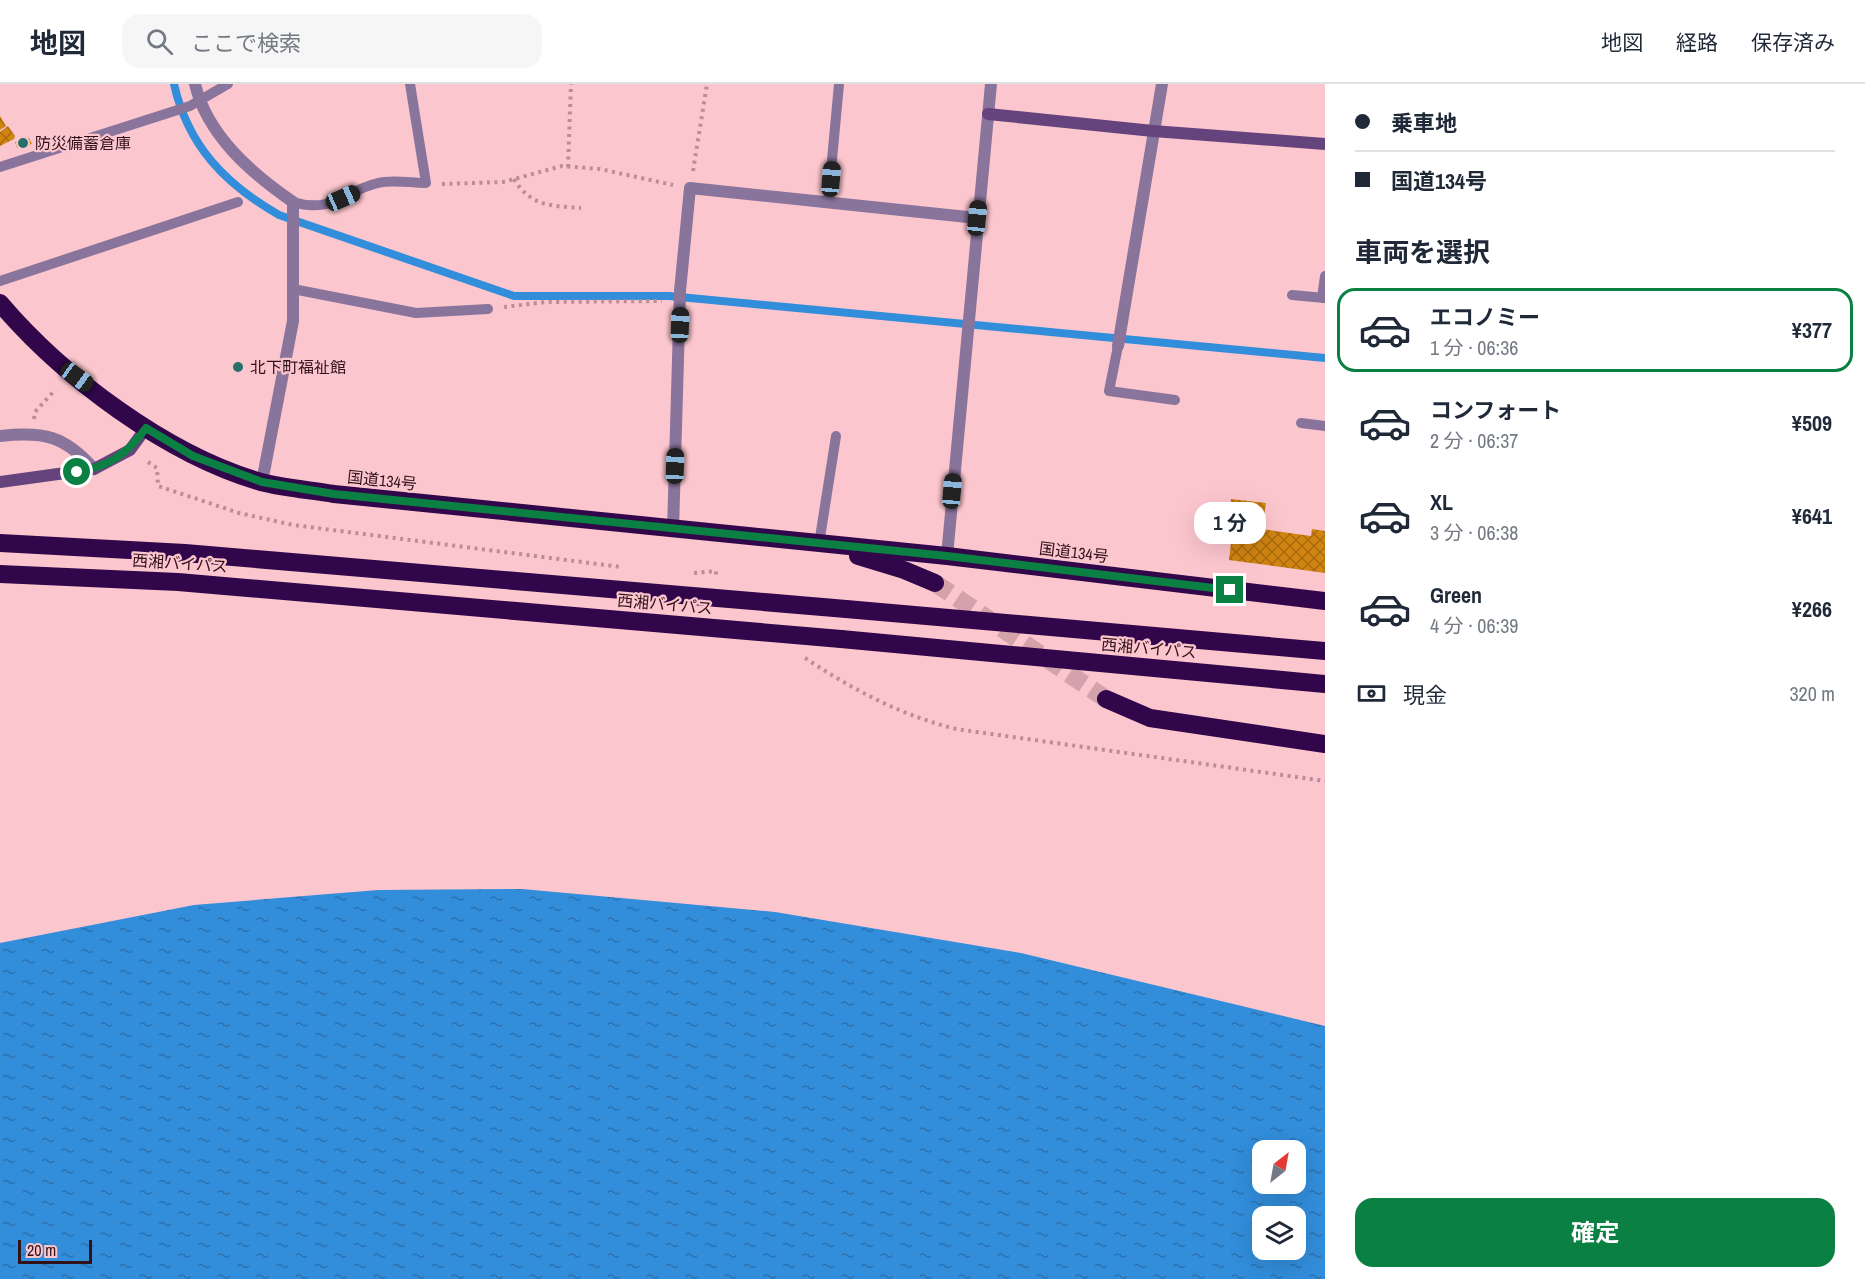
<!DOCTYPE html>
<html lang="ja">
<head>
<meta charset="utf-8">
<style>
  :root { --surface:#fff; --page:#f6f6f7; --text:#1f2937; --muted:#747a83; --line:#e0e1e3; --accent:#0b8043 }
  body { margin:0; font-family:"Archivo Narrow","Noto Sans JP",sans-serif; background:var(--page); color:var(--text); height:100vh; display:flex; flex-direction:column; font-size:22px; white-space:nowrap }
  * { box-sizing:border-box; margin:0 }
  p { font-size:20px; color:var(--muted) }
  .icon { flex:none; width:33px; height:33px; fill:none; stroke:currentColor; stroke-width:2; stroke-linecap:round; stroke-linejoin:round }
  .map { position:relative; flex:1; overflow:hidden }
  .sheet { display:flex; flex-direction:column; background:var(--surface); width:540px }
  .sheet>* { flex:none }
  .hud { display:grid; align-content:center; height:132px; padding:0 30px; background:var(--surface) }
  .needle { width:39px; rotate:31deg }
  .buttons { position:absolute; left:1252px; top:1056px; display:grid; gap:12px }
  .buttons a { display:grid; place-items:center; width:54px; height:54px; border-radius:12px; background:var(--surface); box-shadow:0 6px 24px #0002; font-size:30px }
  .scale { position:absolute; left:18px; bottom:15px; width:74px; box-sizing:border-box; padding-left:6px; border:3px solid #321219; border-top:0; font-size:16px; line-height:21px; white-space:nowrap; color:#321219; -webkit-text-stroke:4px #fcc6ce; paint-order:stroke }
  .end { position:absolute; width:27px; height:27px; margin:-14px; border:8px solid #0b8043; background:#fff; box-shadow:0 0 0 3px #fff }
  .from { border-radius:50% }
  .bubble { position:absolute; height:42px; border-radius:18px; background:var(--surface); box-shadow:0 6px 24px #0002; font-size:20px; font-weight:700; line-height:42px; text-align:center }
  .car { position:absolute; width:18px; height:36px; margin:-18px -9px; border-radius:8px; box-shadow:0 0 4px 2px #0007; background:linear-gradient(#222 24%,#8ab4d8 0 40%,#222 0 76%,#8ab4d8 0 86%,#222 0) }
  .hud b { display:flex; align-items:center; gap:21px; height:57px; font-size:22px }
  .hud b+b { border-top:2px solid var(--line) }
  .hud i { width:15px; height:15px; background:var(--text) }
  ul { padding:0; list-style:none }
  li { display:flex; align-items:center; gap:18px; height:84px; margin:0 12px 9px; padding:0 18px; border:3px solid transparent; border-radius:18px }
  li div { flex:1 }
  li b { display:block; font-size:22px }
  li em { font-style:normal; font-weight:700 }
  li.current { border-color:var(--accent) }
  li>.icon { width:54px; height:54px; stroke-width:1.5 }
  h2 { padding:0 30px; font-size:27px; line-height:72px }
  .pay { display:flex; align-items:center; gap:15px; height:66px; padding:0 30px; font-size:22px }
  .pay p { margin-inline-start:auto }
  .button { display:flex; gap:12px; margin-top:auto; padding:12px 30px }
  .button a { flex:1; height:69px; border-radius:18px; background:var(--accent); color:#fff; font-size:24px; font-weight:700; line-height:69px; text-align:center }
  header { display:flex; align-items:center; gap:36px; box-sizing:border-box; height:84px; padding:0 30px; background:var(--surface); border-bottom:2px solid var(--line) }
  header strong { font-size:28px }
  nav { display:flex; gap:33px; margin-inline-start:auto; font-size:21px }
  .search { width:420px; height:54px; background:var(--page); display:flex; align-items:center; gap:15px; box-sizing:border-box; padding:0 21px; border-radius:18px; color:var(--muted); font-size:22px }
  main { display:flex; flex:1; min-height:0 }
  .map>svg:first-child { display:block }
  .water { fill:url(#water-ripples); fill-rule:evenodd }
  .lines { fill:none; stroke-linecap:round; stroke-linejoin:round }
  .stream { stroke:#328dda; stroke-width:8 }
  .building { fill:url(#building-cross-hatch) }
  .highway-tunnel { stroke:#d4a2aa; stroke-width:18; stroke-dasharray:18 9; stroke-linecap:butt }
  .path { stroke:#bc8d94; stroke-width:4; stroke-dasharray:3 4.5; stroke-linecap:butt }
  .lane { stroke:#89749c; stroke-width:10 }
  .street { stroke:#89749c; stroke-width:12 }
  .secondary { stroke:#65447e; stroke-width:12 }
  .highway { stroke:#31064a; stroke-width:18 }
  .highway-bridge { stroke:#31064a; stroke-width:18 }
  .route { stroke:#0b8043; stroke-width:8 }
  .poi-dot { fill:#266f6a; stroke:#fcc6ce; stroke-width:2 }
  .labels { text-anchor:middle; stroke-width:4.5; stroke-linejoin:round; paint-order:stroke }
  .poi-label { font-size:16px; fill:#321219; stroke:#fcc6ce; text-anchor:start }
  .street-label { font-size:16px; fill:#321219; stroke:#fcc6ce }
</style>
</head>
<body>
<header>
<strong>地図</strong>
<div class="search"><svg class="icon" aria-label="search" viewBox="0 0 24 24"><circle cx="10" cy="10" r="6"/><path d="M15 15l6 6"/></svg>ここで検索</div>
<nav><a>地図</a><a>経路</a><a>保存済み</a></nav>
</header>
<main>
<div class="map">
<svg width="1325" height="1195" viewBox="0 0 1325 1195">
  <defs>
    <pattern id="water-ripples" width="26" height="14" patternUnits="userSpaceOnUse" patternTransform="scale(1.5)"><rect width="26" height="14" fill="#328dda"/><path d="M2 4q2-2 4 0t4 0M15 11q2-2 4 0t4 0" fill="none" stroke="#2b72b0"/></pattern>
    <pattern id="building-cross-hatch" width="8" height="8" patternUnits="userSpaceOnUse" patternTransform="scale(1.5)"><rect width="8" height="8" fill="#d18511"/><path d="M0 0l8 8M0 8l8-8" fill="none" stroke="#aa6b0f"/></pattern>
  </defs>
  <rect width="100%" height="100%" fill="#fcc6ce"/>
  <!-- water -->
  <path class="water" d="M522,805L775,828L1021,869L1325,942V1195H0V859L194,821L378,806ZM1263,1066H1296V1100H1263ZM1263,1132H1296V1166H1263Z"/>
  <g class="lines">
    <!-- stream -->
    <path class="stream" d="M174,0C188,62 225,100 279,131L514,212H669L1325,274"/>
  </g>
  <!-- building -->
  <path class="building" d="M0,32L6,42L0,46Z
    M8,42L15,52L14,55L0,62V48Z
    M29,54L32,60L17,64L15,58Z
    M1231,415L1266,419L1262,445L1311,452L1312,445L1325,447V489L1229,476L1232,450L1227,449Z"/>
  <g class="lines">
    <!-- highway-tunnel -->
    <path class="highway-tunnel" d="M935,499L1106,615"/>
    <!-- path -->
    <path class="path" d="M568,83L571,0
      M693,87L707,0
      M514,95C530,122 551,122 581,124
      M442,100L503,98L562,82L600,85L673,101
      M504,223L546,218L662,217
      M34,335L35,328L54,307
      M148,378L157,384L158,402L239,429L293,441L621,483
      M694,489L716,487V494
      M805,574C852,605 900,631 956,645L1325,697"/>
    <!-- lane -->
    <path class="lane" d="M0,83L190,22L228,0
      M293,118C332,130 344,107 378,99C392,95 411,99 426,99L410,0
      M828,119L839,0
      M0,197L238,118
      M293,205L416,229L488,225
      M1292,211L1325,214
      M1322,214L1325,192
      M1118,262L1109,307L1175,316
      M1301,339L1325,342
      M819,460L836,352"/>
    <!-- street -->
    <path class="street" d="M195,0C207,51 251,89 293,118V237L262,398
      M1118,262L1162,0
      M0,352C44,347 65,352 94,385
      M673,446L680,207L690,104L977,134
      M947,472L991,0"/>
    <!-- secondary -->
    <path class="secondary" d="M988,30L1153,47L1325,60
      M0,398L94,385L130,366L146,344"/>
    <!-- highway -->
    <path class="highway" d="M0,219C63,293 167,371 261,398C284,404 310,406 334,410L947,472L1325,517
      M858,472L904,486L935,499
      M846,525L1325,567
      M841,555L1325,600
      M1106,615L1150,634L1325,660"/>
    <!-- highway-bridge -->
    <path class="highway-bridge" d="M0,459L185,469L846,525
      M0,490L178,498L841,555"/>
  </g>
  <g class="lines">
    <!-- route -->
    <path class="route" d="M77,388C110,382 127,370 146,344L193,372L262,398L334,410L947,472L1230,506"/>
  </g>
  <!-- markers -->
  <g class="poi-dot">
    <circle cx="23" cy="59" r="6"/>
    <circle cx="238" cy="283" r="6"/>
  </g>
  <g class="labels">
    <!-- poi labels -->
    <g class="poi-label">
      <text x="35" y="65">防災備蓄倉庫</text>
      <text x="250" y="289">北下町福祉館</text>
    </g>
    <!-- street labels -->
    <g class="street-label">
      <text transform="translate(382 396) rotate(6)" y="6">国道134号</text>
      <text transform="translate(1074 468) rotate(7)" y="6">国道134号</text>
      <text transform="translate(180 479) rotate(4)" y="6">西湘バイパス</text>
      <text transform="translate(665 520) rotate(5)" y="6">西湘バイパス</text>
      <text transform="translate(1149 564) rotate(5)" y="6">西湘バイパス</text>
    </g>
  </g>
</svg>
<div class="buttons">
<a><svg class="needle" viewBox="-14 -14 28 28"><path d="M0-13l5 13h-10z" fill="#e53935"/><path d="M0 13l5-13h-10z" fill="#747a83"/></svg></a>
<a><svg class="icon" aria-label="layers" viewBox="0 0 24 24"><path d="M12 4l9 5-9 5-9-5zM3 14l9 5 9-5"/></svg></a>
</div>
<div class="scale">20 m</div>
<i class="end from" style="left:77px;top:388px"></i>
<i class="end" style="left:1230px;top:506px"></i>
<div class="bubble" style="left:1194px;top:418px;width:72px">1 分</div>
<i class="car" style="left:831px;top:95px;rotate:5deg"></i>
<i class="car" style="left:343px;top:114px;rotate:66deg"></i>
<i class="car" style="left:977px;top:134px;rotate:6deg"></i>
<i class="car" style="left:680px;top:241px;rotate:2deg"></i>
<i class="car" style="left:77px;top:293px;rotate:126deg"></i>
<i class="car" style="left:675px;top:382px;rotate:2deg"></i>
<i class="car" style="left:952px;top:407px;rotate:5deg"></i>
</div>
<section class="sheet">
<div class="hud">
<b><i class="from"></i>乗車地</b>
<b><i></i>国道134号</b>
</div>
<h2>車両を選択</h2>
<ul>
<li class="current"><svg class="icon" aria-label="car" viewBox="0 0 24 24"><path d="M5 17H2v-5l4-1 3-4h7l3 4 3 1v5h-3M9 17h6M6 11h13"/><circle cx="7" cy="17" r="2"/><circle cx="17" cy="17" r="2"/></svg><div><b>エコノミー</b><p>1 分 · 06:36</p></div><em>¥377</em></li>
<li><svg class="icon" aria-label="car" viewBox="0 0 24 24"><path d="M5 17H2v-5l4-1 3-4h7l3 4 3 1v5h-3M9 17h6M6 11h13"/><circle cx="7" cy="17" r="2"/><circle cx="17" cy="17" r="2"/></svg><div><b>コンフォート</b><p>2 分 · 06:37</p></div><em>¥509</em></li>
<li><svg class="icon" aria-label="car" viewBox="0 0 24 24"><path d="M5 17H2v-5l4-1 3-4h7l3 4 3 1v5h-3M9 17h6M6 11h13"/><circle cx="7" cy="17" r="2"/><circle cx="17" cy="17" r="2"/></svg><div><b>XL</b><p>3 分 · 06:38</p></div><em>¥641</em></li>
<li><svg class="icon" aria-label="car" viewBox="0 0 24 24"><path d="M5 17H2v-5l4-1 3-4h7l3 4 3 1v5h-3M9 17h6M6 11h13"/><circle cx="7" cy="17" r="2"/><circle cx="17" cy="17" r="2"/></svg><div><b>Green</b><p>4 分 · 06:39</p></div><em>¥266</em></li>
</ul>
<div class="pay"><svg class="icon" aria-label="cash" viewBox="0 0 24 24"><path d="M3 7h18v10H3z"/><circle cx="12" cy="12" r="2"/></svg>現金<p>320 m</p></div>
<div class="button"><a>確定</a></div>
</section>
</main>
</body>
</html>
